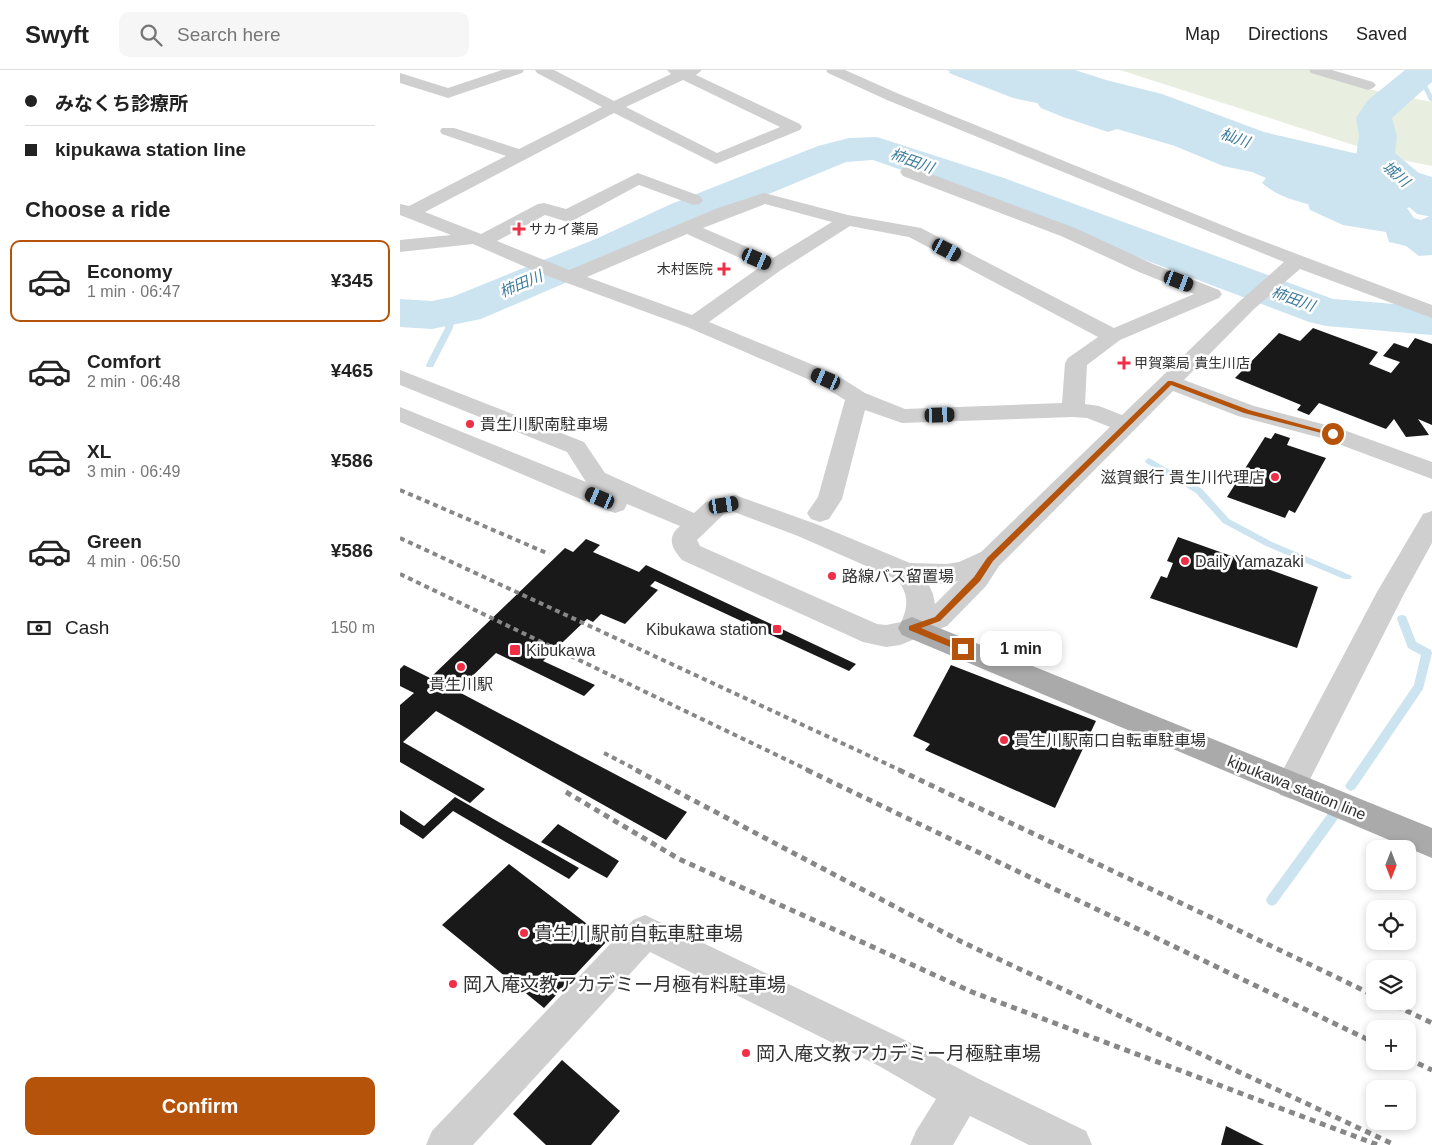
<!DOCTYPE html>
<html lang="en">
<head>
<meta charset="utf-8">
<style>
  :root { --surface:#fff; --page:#f6f6f6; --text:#222; --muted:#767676; --line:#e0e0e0; --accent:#b45309 }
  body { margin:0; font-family:Arial,"Noto Sans JP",sans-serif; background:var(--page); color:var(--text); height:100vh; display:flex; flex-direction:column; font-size:19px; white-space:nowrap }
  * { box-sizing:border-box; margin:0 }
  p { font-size:16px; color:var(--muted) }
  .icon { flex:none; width:28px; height:28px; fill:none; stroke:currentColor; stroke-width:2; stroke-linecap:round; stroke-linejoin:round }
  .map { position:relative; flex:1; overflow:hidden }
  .panel { display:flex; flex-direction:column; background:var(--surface); width:400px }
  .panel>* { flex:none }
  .banner { display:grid; align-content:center; height:110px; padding:0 25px; background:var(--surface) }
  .needle { width:32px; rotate:180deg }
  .fabs { position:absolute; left:966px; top:770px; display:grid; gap:10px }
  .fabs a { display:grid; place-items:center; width:50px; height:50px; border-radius:10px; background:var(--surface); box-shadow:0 2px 8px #0003; font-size:25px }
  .end { position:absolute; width:22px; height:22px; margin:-11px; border:6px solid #b45309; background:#fff; box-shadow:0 0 0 2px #fff }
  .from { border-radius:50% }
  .bubble { position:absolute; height:35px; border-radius:10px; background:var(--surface); box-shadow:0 2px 8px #0003; font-size:16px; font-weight:700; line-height:35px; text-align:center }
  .car { position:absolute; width:15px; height:30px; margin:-15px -8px; border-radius:6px; box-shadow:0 0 4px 1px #0007; background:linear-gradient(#222 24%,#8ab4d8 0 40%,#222 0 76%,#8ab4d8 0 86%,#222 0) }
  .banner b { display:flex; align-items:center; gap:18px; height:48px; font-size:19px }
  .banner b+b { border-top:1px solid var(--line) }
  .banner i { width:12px; height:12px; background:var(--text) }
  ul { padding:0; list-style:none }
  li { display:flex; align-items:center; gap:15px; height:82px; margin:0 10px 8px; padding:0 15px; border:2px solid transparent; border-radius:10px }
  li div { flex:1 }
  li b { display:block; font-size:19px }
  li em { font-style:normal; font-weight:700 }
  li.selected { border-color:var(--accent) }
  li>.icon { width:45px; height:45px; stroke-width:1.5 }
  h2 { padding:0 25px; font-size:22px; line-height:60px }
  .pay { display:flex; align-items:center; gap:12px; height:55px; padding:0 25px; font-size:19px }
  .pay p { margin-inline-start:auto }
  .primary-button { display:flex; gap:10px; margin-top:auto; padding:10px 25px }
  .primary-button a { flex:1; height:58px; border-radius:10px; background:var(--accent); color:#fff; font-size:20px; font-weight:700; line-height:58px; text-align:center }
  header { display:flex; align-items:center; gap:30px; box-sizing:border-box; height:70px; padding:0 25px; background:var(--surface); border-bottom:1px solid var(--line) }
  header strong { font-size:24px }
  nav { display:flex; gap:28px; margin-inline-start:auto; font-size:18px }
  .search { width:350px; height:45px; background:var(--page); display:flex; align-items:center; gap:12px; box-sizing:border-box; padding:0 18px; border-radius:10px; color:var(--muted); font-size:19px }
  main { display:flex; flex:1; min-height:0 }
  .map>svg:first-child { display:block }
  .green { fill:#e9efe0 }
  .water { fill:#cce3f0 }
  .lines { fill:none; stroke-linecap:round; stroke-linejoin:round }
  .stream { fill:#cce3f0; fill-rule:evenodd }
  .river { fill:#cce3f0; fill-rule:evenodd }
  .building { fill:#191919 }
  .minor { fill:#cfcfcf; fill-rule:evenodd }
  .major { fill:#aaa; fill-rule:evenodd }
  .rail-far1 { stroke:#878787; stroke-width:4; stroke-dasharray:5 4; stroke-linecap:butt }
  .rail { stroke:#878787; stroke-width:5; stroke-dasharray:6 5; stroke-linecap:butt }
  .route { fill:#b45309 }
  .poi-dot { fill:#f02e45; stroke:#fff; stroke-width:2 }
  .labels { text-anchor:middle; stroke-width:5; stroke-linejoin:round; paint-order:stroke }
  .far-poi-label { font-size:14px; fill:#323232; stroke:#fff; text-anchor:start }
  .far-water-label { font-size:15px; font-style:italic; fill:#3a7a9b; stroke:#fff }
  .poi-label { font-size:16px; fill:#323232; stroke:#fff; text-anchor:start }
  .street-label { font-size:16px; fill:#323232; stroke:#fff }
  .near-poi-label { font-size:19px; fill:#323232; stroke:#fff; text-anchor:start }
</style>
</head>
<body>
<header>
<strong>Swyft</strong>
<div class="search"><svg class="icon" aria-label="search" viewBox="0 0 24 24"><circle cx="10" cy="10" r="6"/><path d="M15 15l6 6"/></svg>Search here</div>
<nav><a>Map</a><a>Directions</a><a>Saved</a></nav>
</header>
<main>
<section class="panel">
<div class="banner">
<b><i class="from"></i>みなくち診療所</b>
<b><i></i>kipukawa station line</b>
</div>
<h2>Choose a ride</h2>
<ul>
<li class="selected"><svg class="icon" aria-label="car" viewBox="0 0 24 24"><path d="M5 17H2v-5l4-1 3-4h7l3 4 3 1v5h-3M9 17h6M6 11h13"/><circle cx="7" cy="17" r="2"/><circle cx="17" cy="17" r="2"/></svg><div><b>Economy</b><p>1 min · 06:47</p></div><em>¥345</em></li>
<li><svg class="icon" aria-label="car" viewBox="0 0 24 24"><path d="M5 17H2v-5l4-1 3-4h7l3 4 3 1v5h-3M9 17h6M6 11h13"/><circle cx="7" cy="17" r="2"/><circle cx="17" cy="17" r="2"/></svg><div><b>Comfort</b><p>2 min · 06:48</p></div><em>¥465</em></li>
<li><svg class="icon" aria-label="car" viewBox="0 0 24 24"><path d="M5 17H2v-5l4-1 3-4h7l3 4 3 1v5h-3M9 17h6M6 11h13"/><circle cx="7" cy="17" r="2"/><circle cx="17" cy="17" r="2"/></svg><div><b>XL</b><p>3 min · 06:49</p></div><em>¥586</em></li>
<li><svg class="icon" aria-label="car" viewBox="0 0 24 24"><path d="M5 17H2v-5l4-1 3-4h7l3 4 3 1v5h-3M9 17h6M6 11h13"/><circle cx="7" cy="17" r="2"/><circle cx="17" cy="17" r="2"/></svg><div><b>Green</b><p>4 min · 06:50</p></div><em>¥586</em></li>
</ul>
<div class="pay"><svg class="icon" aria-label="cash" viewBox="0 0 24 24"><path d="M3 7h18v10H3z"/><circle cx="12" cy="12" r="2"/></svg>Cash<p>150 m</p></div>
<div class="primary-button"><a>Confirm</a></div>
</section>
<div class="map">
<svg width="1032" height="1075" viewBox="0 0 1032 1075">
  <rect width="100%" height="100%" fill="#fff"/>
  <!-- green -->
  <path class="green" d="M720,0H909L967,19L1032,32V96L997,89Z"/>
  <!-- water -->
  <path class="water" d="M546,0H675L706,10L762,24L864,62L958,84L1032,107V143L1011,137L1007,138L1014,148L1021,150L1032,145V185L1019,186L1006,176L989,172L986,162L943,155L910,140L908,134C891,130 876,125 862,113L866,108L852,102L823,96L775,76L717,59L708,62L663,47L641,38L637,33L613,28L549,3L550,1Z"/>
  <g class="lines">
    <!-- stream -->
    <path class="stream" d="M1017,5L1022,6L1032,25V32L1029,30Z
      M903,233H906L910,235L900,244H894V240Z
      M48,239H51L55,241L53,258L34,295L33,297H27L26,295L45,258Z
      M749,388L802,419L829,449L872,472L950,505L952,507L950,509H944L866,476L823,453L796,423L746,393L745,391Z
      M1002,545L1006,546L1007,549L1016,572L1031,580L1032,583L1023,619L955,719L951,721L947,719L945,716L947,713L1014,615L1021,585L1008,578L1007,575L997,549L998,546Z
      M933,741L937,742L939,746L937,750L876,834L872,836L868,834L866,830L868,826L929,742Z"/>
    <!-- river -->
    <path class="river" d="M1005,0H1032V12L992,48L997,66L995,83L1032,114V147L1017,144L961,94L956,86L959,66L956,48L967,31Z
      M477,67L604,108L933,229L1032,237V265L926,256L909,252L576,126L473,90L446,92L301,152L228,186L81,249L32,259L0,257V229L32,231L52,227L198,168L271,134L418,76L449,68Z"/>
  </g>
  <!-- building -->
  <path class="building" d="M913,258L978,282L969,294L991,303L1000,292L983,286L994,273L1008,278L1015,268L1032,274V355L1018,349L1029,365L1006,367L994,349L986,359L919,333L909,345L897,340L901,335L835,308L879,263L900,271Z
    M875,363L890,368L887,375L926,388L895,443L889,440L885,448L827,427L865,367L871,369Z
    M778,467L918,517L897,578L750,528L761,506L767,508L773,493L767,491Z
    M186,469L200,475L193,482L239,502L246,495L456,594L449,601L255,511L250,516L258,520L225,554L201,544L193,552L187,549L143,591L195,615L184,626L96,583L57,621L287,742L266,770L36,641L3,672L85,719L70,733L0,692V635L14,623L0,616V599L4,595L30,608L165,478L173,482Z
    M551,595L696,651L655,738L525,680L530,674L513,666Z
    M55,727L179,798L169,809L53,741L23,769L0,754V740L24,756Z
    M158,754L219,791L207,808L141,772Z
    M109,794L208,870L144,938L42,855Z
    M162,990L220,1041L191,1075H146L113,1044Z
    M826,1056L864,1075H821Z"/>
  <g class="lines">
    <!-- minor -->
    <path class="minor" d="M102,0H124L122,3L48,28L0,13V3L48,18Z
      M135,0H154L214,31L271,4L267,0H302L296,5L400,54L402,57L400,60L316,94L214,43L25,142L81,164L138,134L144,133L166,139L238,103L300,126L303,130L300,134L294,135L239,115L174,150L168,152L145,145L97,171L169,200L318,138L364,123L448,145L521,158L714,258L794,224L739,202L661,166L503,106L500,102L503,98L509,97L515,98L675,158L753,194L819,220L822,224L819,228L720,270L687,295L685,334L699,336L722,345L840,231L884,192L487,30L428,3L426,0H445L499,24L844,164L1032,235V248L900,199L854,239L784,310L854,336L941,359L1032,392V409L925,369L838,346L773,321L599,496L586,516L547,556L500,575L486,577L463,572L282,490C272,478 266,468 280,456L227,434L224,440L215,443L206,440L0,352V337L186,412L167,382L0,315V300L184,372L205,403L294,443L306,432L335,425L416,454L510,493L547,494L559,492L581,482L710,357L687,348L673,347L502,353L465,340L442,429L429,449L420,452L411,449L407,443L418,427L445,330L419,314L345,282L287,257L137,202L73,174L0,182V170L51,165L0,145V134L9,136L106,86L42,64L40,61L42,58H54L119,79L202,37L137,3ZM283,10L380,57L317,83L226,37ZM365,134L432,152L373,188L303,158ZM450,156L509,167L698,267L668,288L665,293L662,333L505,339L465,323L435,304L309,252L381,200ZM287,164L360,197L292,245L187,207ZM334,442L398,466L498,510C508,525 509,535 501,552L486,555L477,554L300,476L297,470L324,444ZM558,511L535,534L533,524L528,513L547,514Z
      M909,0H932L973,12L976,15L973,18L968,20L911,3Z
      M1032,441V473L1005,522L902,725L891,729L880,725L875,715L977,522L1023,444Z
      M245,845L505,970L577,1008L686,1061L692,1075H629L570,1046L553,1075H510L516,1061L536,1029L479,996L250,882L73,1075H26L32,1061L233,850Z"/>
    <!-- major -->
    <path class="major" d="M512,547L1032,758V788L502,565L498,558L502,551Z"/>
    <!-- rail-far1 -->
    <path class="rail-far1" d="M0,420L149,484
      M0,468L502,701
      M0,504L410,701
      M204,683L239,701"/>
    <!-- rail -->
    <path class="rail" d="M236,700L562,872L995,1075
      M407,700L975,973
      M499,700C658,776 817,849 975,926
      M166,722L279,789L572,922L978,1075
      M986,931L1032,953
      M1008,989L1032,1000"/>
  </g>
  <!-- route -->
  <path class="route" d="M768,311H772L849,340L936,364L933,366L844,343L771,315L593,491L580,511L540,551L521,558L566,577V581H560L509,560V556L535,547L574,507L587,488Z"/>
  <!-- markers -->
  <g class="poi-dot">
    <path d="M116.5 151.5h5v5h5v5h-5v5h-5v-5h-5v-5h5z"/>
    <path d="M321.5 191.5h5v5h5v5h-5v5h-5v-5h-5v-5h5z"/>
    <path d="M721.5 285.5h5v5h5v5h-5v5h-5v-5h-5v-5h5z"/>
    <circle cx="70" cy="354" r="5"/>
    <circle cx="875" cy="407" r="5"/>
    <circle cx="785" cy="491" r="5"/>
    <circle cx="432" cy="506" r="5"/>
    <rect x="372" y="554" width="10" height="10" rx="2.5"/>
    <rect x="109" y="574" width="12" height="12" rx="2.5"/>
    <circle cx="61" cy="597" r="5"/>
    <circle cx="604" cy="670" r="5"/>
    <circle cx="124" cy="863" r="5"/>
    <circle cx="53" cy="914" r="5"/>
    <circle cx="346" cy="983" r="5"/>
  </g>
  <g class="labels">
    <!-- far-poi labels -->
    <g class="far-poi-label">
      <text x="129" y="164">サカイ薬局</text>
      <text x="313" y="204" text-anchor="end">木村医院</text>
      <text x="734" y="298">甲賀薬局 貴生川店</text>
    </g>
    <!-- far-water labels -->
    <g class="far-water-label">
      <text transform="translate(835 68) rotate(19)" y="5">杣川</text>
      <text transform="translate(512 91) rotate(20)" y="5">柿田川</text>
      <text transform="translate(996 104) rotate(41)" y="5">城川</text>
      <text transform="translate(121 214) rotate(-23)" y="5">柿田川</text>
      <text transform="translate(893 229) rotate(20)" y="5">柿田川</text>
    </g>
    <!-- poi labels -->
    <g class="poi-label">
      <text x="80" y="360">貴生川駅南駐車場</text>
      <text x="865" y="413" text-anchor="end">滋賀銀行 貴生川代理店</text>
      <text x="795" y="497">Daily Yamazaki</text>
      <text x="442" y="512">路線バス留置場</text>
      <text x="367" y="565" text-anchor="end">Kibukawa station</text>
      <text x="126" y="586">Kibukawa</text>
      <text x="61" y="620" text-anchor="middle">貴生川駅</text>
      <text x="614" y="676">貴生川駅南口自転車駐車場</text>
    </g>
    <!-- street labels -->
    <g class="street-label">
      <text transform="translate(897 717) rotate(22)" y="6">kipukawa station line</text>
    </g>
    <!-- near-poi labels -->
    <g class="near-poi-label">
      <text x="134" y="870">貴生川駅前自転車駐車場</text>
      <text x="63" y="921">岡入庵文教アカデミー月極有料駐車場</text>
      <text x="356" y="990">岡入庵文教アカデミー月極駐車場</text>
    </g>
  </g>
</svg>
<div class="fabs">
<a><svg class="needle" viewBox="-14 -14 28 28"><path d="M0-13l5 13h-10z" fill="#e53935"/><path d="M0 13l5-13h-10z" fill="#767676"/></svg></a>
<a><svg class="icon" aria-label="locate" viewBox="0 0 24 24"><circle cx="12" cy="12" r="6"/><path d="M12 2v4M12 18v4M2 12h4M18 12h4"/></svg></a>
<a><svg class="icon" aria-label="layers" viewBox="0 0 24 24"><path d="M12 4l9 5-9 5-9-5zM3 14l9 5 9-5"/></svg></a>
<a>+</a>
<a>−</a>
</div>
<i class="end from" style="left:933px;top:364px"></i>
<i class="end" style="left:563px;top:579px"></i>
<div class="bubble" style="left:580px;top:561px;width:82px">1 min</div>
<i class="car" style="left:547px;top:180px;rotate:118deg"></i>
<i class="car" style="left:357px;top:189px;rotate:113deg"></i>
<i class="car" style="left:779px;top:211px;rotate:111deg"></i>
<i class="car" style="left:426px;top:309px;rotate:293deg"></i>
<i class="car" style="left:540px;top:345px;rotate:88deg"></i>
<i class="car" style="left:200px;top:428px;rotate:293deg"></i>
<i class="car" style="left:324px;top:435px;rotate:81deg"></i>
</div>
</main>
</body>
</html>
